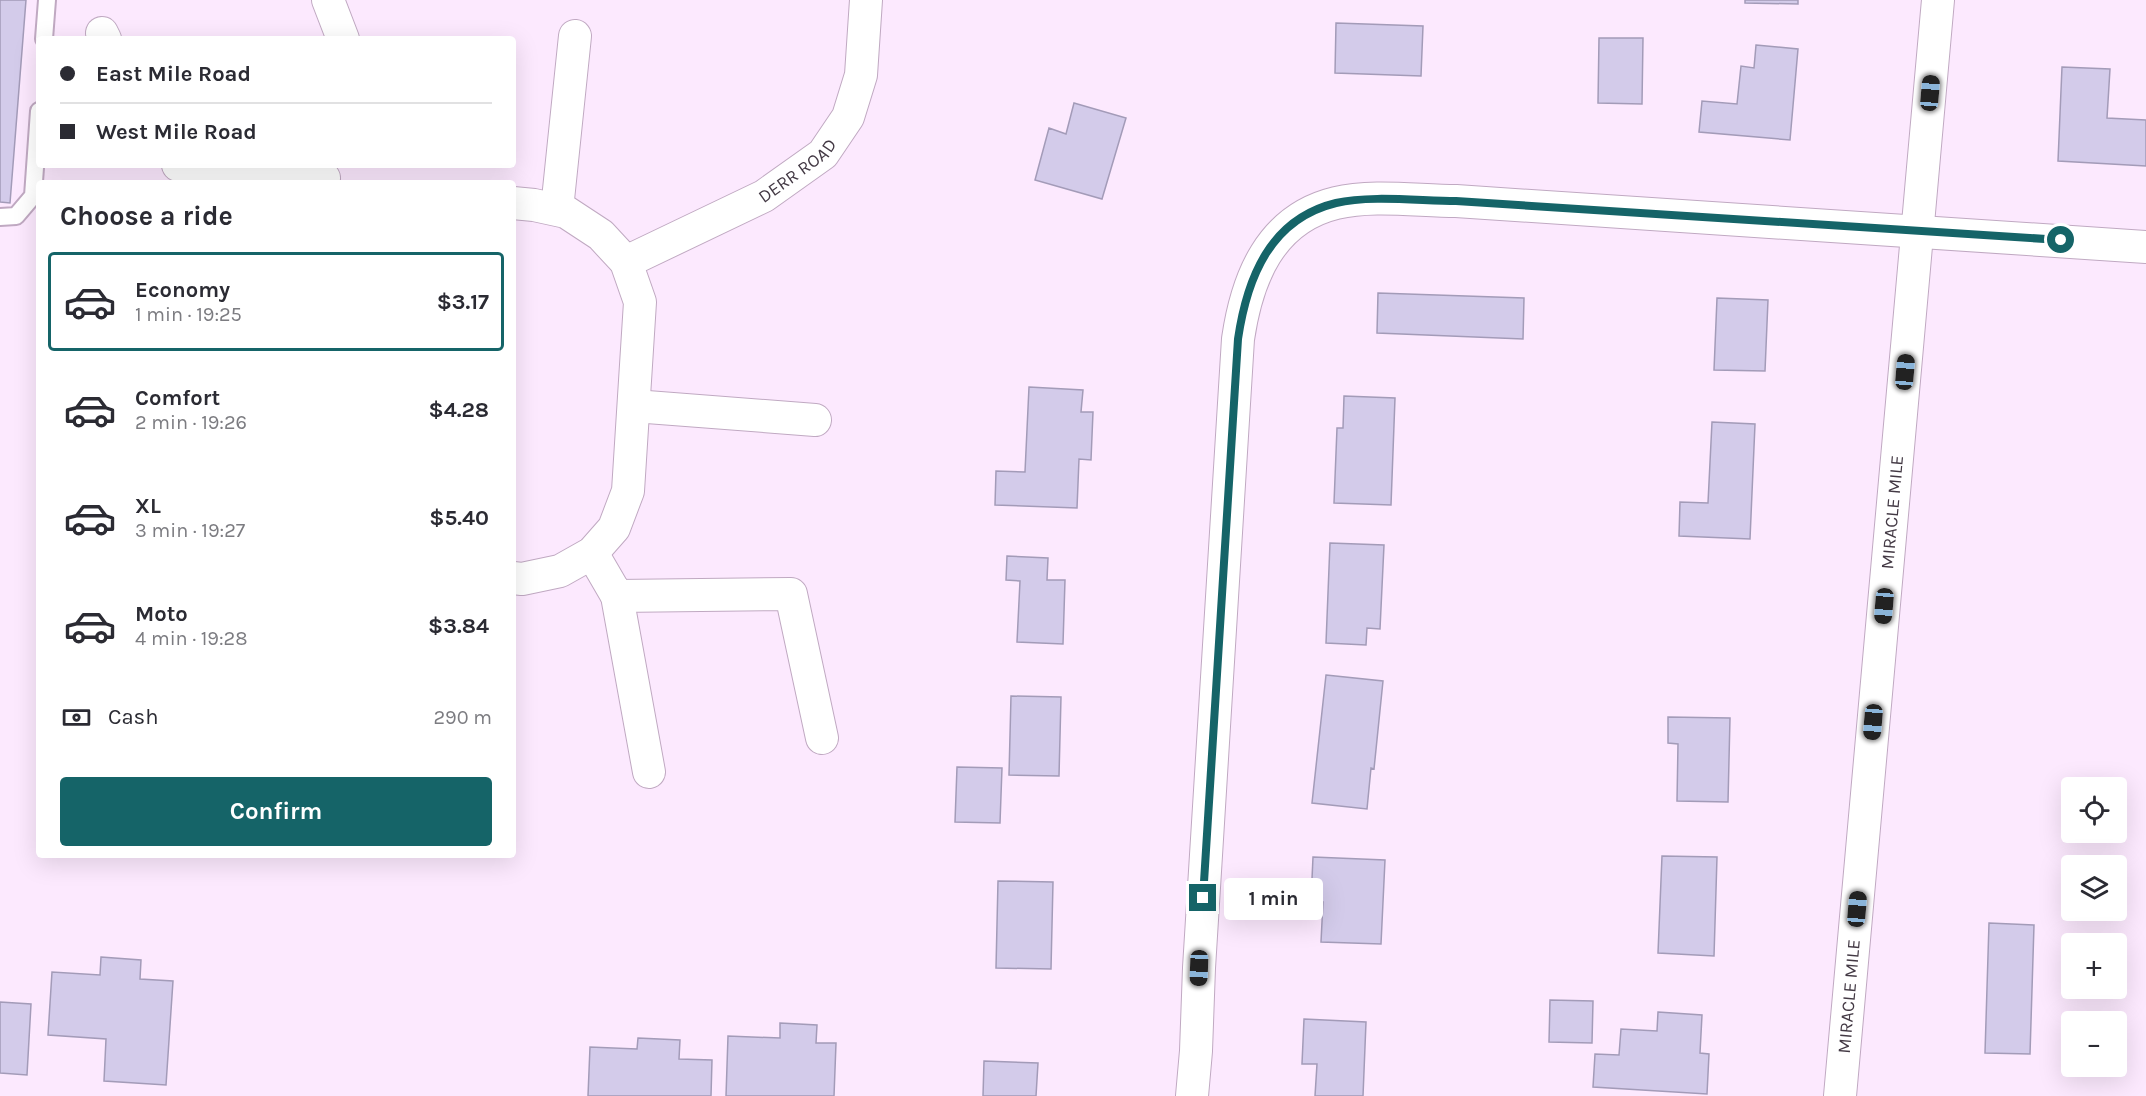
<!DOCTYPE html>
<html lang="en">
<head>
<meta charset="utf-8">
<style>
  :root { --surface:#fff; --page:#f2f2f3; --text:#2b2b33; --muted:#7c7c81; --line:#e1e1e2; --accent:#156468 }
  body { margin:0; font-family:Karla,sans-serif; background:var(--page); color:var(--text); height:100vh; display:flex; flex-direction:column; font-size:22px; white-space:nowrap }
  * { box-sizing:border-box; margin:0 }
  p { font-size:20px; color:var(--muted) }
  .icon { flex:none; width:33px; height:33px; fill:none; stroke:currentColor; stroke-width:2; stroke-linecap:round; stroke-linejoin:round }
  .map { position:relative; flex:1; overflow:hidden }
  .details { position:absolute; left:36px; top:180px; width:480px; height:678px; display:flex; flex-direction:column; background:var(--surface); border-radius:6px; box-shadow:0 6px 24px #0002 }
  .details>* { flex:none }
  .top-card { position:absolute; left:36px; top:36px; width:480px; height:132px; border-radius:6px; box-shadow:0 6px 24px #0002; display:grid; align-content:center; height:132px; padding:0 24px; background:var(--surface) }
  .buttons { position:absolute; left:2061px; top:777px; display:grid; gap:12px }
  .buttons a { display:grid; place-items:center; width:66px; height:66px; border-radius:6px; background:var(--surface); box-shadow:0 6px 24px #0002; font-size:30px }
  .end { position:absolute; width:27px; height:27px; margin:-14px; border:8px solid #156468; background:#fff; box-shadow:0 0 0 3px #fff }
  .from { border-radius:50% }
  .bubble { position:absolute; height:42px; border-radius:6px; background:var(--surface); box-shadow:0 6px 24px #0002; font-size:20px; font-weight:700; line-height:42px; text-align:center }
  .car { position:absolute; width:18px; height:36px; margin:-18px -9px; border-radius:8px; box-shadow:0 0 4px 2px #0007; background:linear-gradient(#222 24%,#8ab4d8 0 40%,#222 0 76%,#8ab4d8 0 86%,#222 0) }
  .top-card b { display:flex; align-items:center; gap:21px; height:57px; font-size:22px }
  .top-card b+b { border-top:2px solid var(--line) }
  .top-card i { width:15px; height:15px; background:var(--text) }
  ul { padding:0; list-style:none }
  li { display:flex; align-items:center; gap:18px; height:99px; margin:0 12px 9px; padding:0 12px; border:3px solid transparent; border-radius:6px }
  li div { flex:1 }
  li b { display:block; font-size:22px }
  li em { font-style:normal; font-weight:700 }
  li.active { border-color:var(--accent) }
  li>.icon { width:54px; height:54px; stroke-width:1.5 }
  h2 { padding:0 24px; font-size:27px; line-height:72px }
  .pay { display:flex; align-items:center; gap:15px; height:66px; padding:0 24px; font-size:22px }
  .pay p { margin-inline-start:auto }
  .action { display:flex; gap:12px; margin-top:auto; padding:12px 24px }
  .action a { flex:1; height:69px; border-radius:6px; background:var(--accent); color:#fff; font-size:24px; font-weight:700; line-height:69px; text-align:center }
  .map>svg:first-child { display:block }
  .building { fill:#d3cbea; stroke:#a39bb8; stroke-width:1.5 }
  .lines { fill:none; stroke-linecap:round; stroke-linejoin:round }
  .service-casing { stroke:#c0a9c2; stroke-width:20 }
  .minor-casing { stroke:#c0a9c2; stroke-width:34 }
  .service { stroke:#fff; stroke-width:16 }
  .minor { stroke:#fff; stroke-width:32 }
  .route { stroke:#156468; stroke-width:8 }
  .labels { text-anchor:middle; stroke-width:4.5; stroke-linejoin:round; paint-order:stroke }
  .street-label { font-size:18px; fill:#433944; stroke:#fff }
</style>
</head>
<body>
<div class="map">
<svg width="2146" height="1096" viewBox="0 0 2146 1096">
  <rect width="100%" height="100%" fill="#fce9fe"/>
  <!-- building -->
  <path class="building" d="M0,0H26L10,203L0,202Z
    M1745,0H1798V4L1745,3Z
    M1336,23L1423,26L1421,76L1335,73Z
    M1599,38H1643L1642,104L1598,103Z
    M1756,45L1798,49L1790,140L1699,132L1702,101L1737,104L1741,66L1754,68Z
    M2062,67L2110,69L2107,118L2146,120V166L2058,161Z
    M1074,103L1126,118L1102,199L1035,180L1049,128L1066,134Z
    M1378,293L1524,298L1523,339L1377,333Z
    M1717,298L1768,300L1765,371L1714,370Z
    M1029,387L1083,390L1081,412H1093L1091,460L1079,459L1077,508L995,505L996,471L1025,472Z
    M1344,396L1395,398L1391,505L1334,503L1337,428H1343Z
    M1712,422L1755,424L1750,539L1679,536L1680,502L1708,503Z
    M1330,543L1384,545L1380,629L1367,628L1366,645L1326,643Z
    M1007,556L1048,558L1047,580H1065L1063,644L1017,642L1020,581L1006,580Z
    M1326,675L1383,681L1374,769L1371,768L1367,809L1312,803Z
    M1011,696L1061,697L1059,776L1009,775Z
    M1668,717L1730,718L1728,802L1677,801L1678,744L1668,743Z
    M957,767L1002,768L1000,823L955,822Z
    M1662,856L1717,857L1714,956L1658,953Z
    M1313,857L1385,860L1381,944L1321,942L1323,902L1311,901Z
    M998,881L1053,882L1051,969L996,968Z
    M1989,923L2034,925L2030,1054L1985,1053Z
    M101,957L141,960L140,979L173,981L166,1085L104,1081L106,1039L48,1035L52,972L100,975Z
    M1550,1000L1593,1001L1592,1043L1549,1042Z
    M0,1002L31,1004L27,1075L0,1073Z
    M1658,1012L1702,1015L1700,1053L1709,1054L1707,1094L1593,1087L1595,1054L1619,1055L1621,1029L1657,1031Z
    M1304,1019L1366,1022L1363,1096H1315L1317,1064H1302Z
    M780,1023L817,1025L816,1043H836L834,1096H726L728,1036L780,1038Z
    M638,1038L680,1040L679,1059L712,1060L711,1096H588L590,1047L637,1049Z
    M984,1061L1038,1063L1036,1096H983Z"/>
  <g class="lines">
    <defs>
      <path id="service" d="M44,39L47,0
        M0,217L16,216L33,196L39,111"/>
      <g id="minor">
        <path d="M328,0L343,39"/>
        <path d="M102,33L105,39"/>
        <path d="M178,165L249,169L324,178"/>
        <path d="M513,203L534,205L566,212L601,235L626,262L640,302L628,491L614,528L592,553L560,571L522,579L513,578"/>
        <path d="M557,209L575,36"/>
        <path id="s1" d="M626,262L764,196L823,154L848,117L861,75L866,0"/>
        <path d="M634,406L815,420"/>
        <path d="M592,553L617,596L791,594L822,738"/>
        <path d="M617,596L649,772"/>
        <path d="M1192,1096L1196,1051L1199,968L1238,339C1247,278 1270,219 1336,203C1372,194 1419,201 1456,201L2146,247"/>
        <path id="s2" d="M1840,1096L1938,0"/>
      </g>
    </defs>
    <!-- service casing -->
    <use href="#service" class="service-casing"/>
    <!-- minor casing -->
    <use href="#minor" class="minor-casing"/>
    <!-- service -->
    <use href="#service" class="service"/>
    <!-- minor -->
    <use href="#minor" class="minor"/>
  </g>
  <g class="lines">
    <!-- route -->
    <path class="route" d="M1203,898L1238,339C1247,278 1270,219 1336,203C1370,195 1421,201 1456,201L2061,240"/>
  </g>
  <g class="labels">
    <!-- street labels -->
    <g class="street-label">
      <text dy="6" stroke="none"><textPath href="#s1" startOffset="195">DERR ROAD</textPath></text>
      <text dy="6" stroke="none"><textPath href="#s2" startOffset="586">MIRACLE MILE</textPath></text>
      <text dy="6" stroke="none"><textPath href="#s2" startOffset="100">MIRACLE MILE</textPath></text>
    </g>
  </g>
</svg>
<div class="buttons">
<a><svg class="icon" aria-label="locate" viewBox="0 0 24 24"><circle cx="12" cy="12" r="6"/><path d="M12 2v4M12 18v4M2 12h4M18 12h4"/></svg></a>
<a><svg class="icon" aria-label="layers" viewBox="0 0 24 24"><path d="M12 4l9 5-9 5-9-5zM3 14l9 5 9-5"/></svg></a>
<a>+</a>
<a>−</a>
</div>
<i class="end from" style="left:2061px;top:240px"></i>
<i class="end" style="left:1203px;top:898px"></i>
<div class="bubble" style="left:1224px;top:878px;width:99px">1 min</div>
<i class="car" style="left:1930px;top:93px;rotate:5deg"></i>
<i class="car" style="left:1905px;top:372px;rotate:5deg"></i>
<i class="car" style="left:1884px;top:606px;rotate:185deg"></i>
<i class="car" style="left:1873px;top:722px;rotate:185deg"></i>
<i class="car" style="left:1857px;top:909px;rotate:5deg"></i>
<i class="car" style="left:1199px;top:968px;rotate:182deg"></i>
<div class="top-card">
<b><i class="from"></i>East Mile Road</b>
<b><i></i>West Mile Road</b>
</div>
<section class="details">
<h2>Choose a ride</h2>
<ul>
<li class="active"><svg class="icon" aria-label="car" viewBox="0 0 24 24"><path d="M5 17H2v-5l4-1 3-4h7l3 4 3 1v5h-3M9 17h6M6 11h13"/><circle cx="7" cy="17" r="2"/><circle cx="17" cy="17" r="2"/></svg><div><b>Economy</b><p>1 min · 19:25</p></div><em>$3.17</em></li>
<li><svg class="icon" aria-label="car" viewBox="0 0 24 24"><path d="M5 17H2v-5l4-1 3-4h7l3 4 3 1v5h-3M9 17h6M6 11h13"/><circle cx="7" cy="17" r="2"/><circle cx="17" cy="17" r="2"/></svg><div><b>Comfort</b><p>2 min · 19:26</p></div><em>$4.28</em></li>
<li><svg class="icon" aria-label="car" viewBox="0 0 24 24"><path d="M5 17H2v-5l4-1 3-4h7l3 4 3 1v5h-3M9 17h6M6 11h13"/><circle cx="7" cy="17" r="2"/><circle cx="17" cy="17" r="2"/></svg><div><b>XL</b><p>3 min · 19:27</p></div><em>$5.40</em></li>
<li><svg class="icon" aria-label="car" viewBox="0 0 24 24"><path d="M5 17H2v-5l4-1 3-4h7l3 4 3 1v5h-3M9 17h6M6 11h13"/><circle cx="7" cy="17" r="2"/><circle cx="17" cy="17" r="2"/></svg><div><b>Moto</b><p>4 min · 19:28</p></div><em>$3.84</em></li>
</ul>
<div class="pay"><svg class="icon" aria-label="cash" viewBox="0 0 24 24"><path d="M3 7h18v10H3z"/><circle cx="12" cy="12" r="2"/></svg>Cash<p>290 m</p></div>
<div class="action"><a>Confirm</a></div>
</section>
</div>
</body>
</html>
